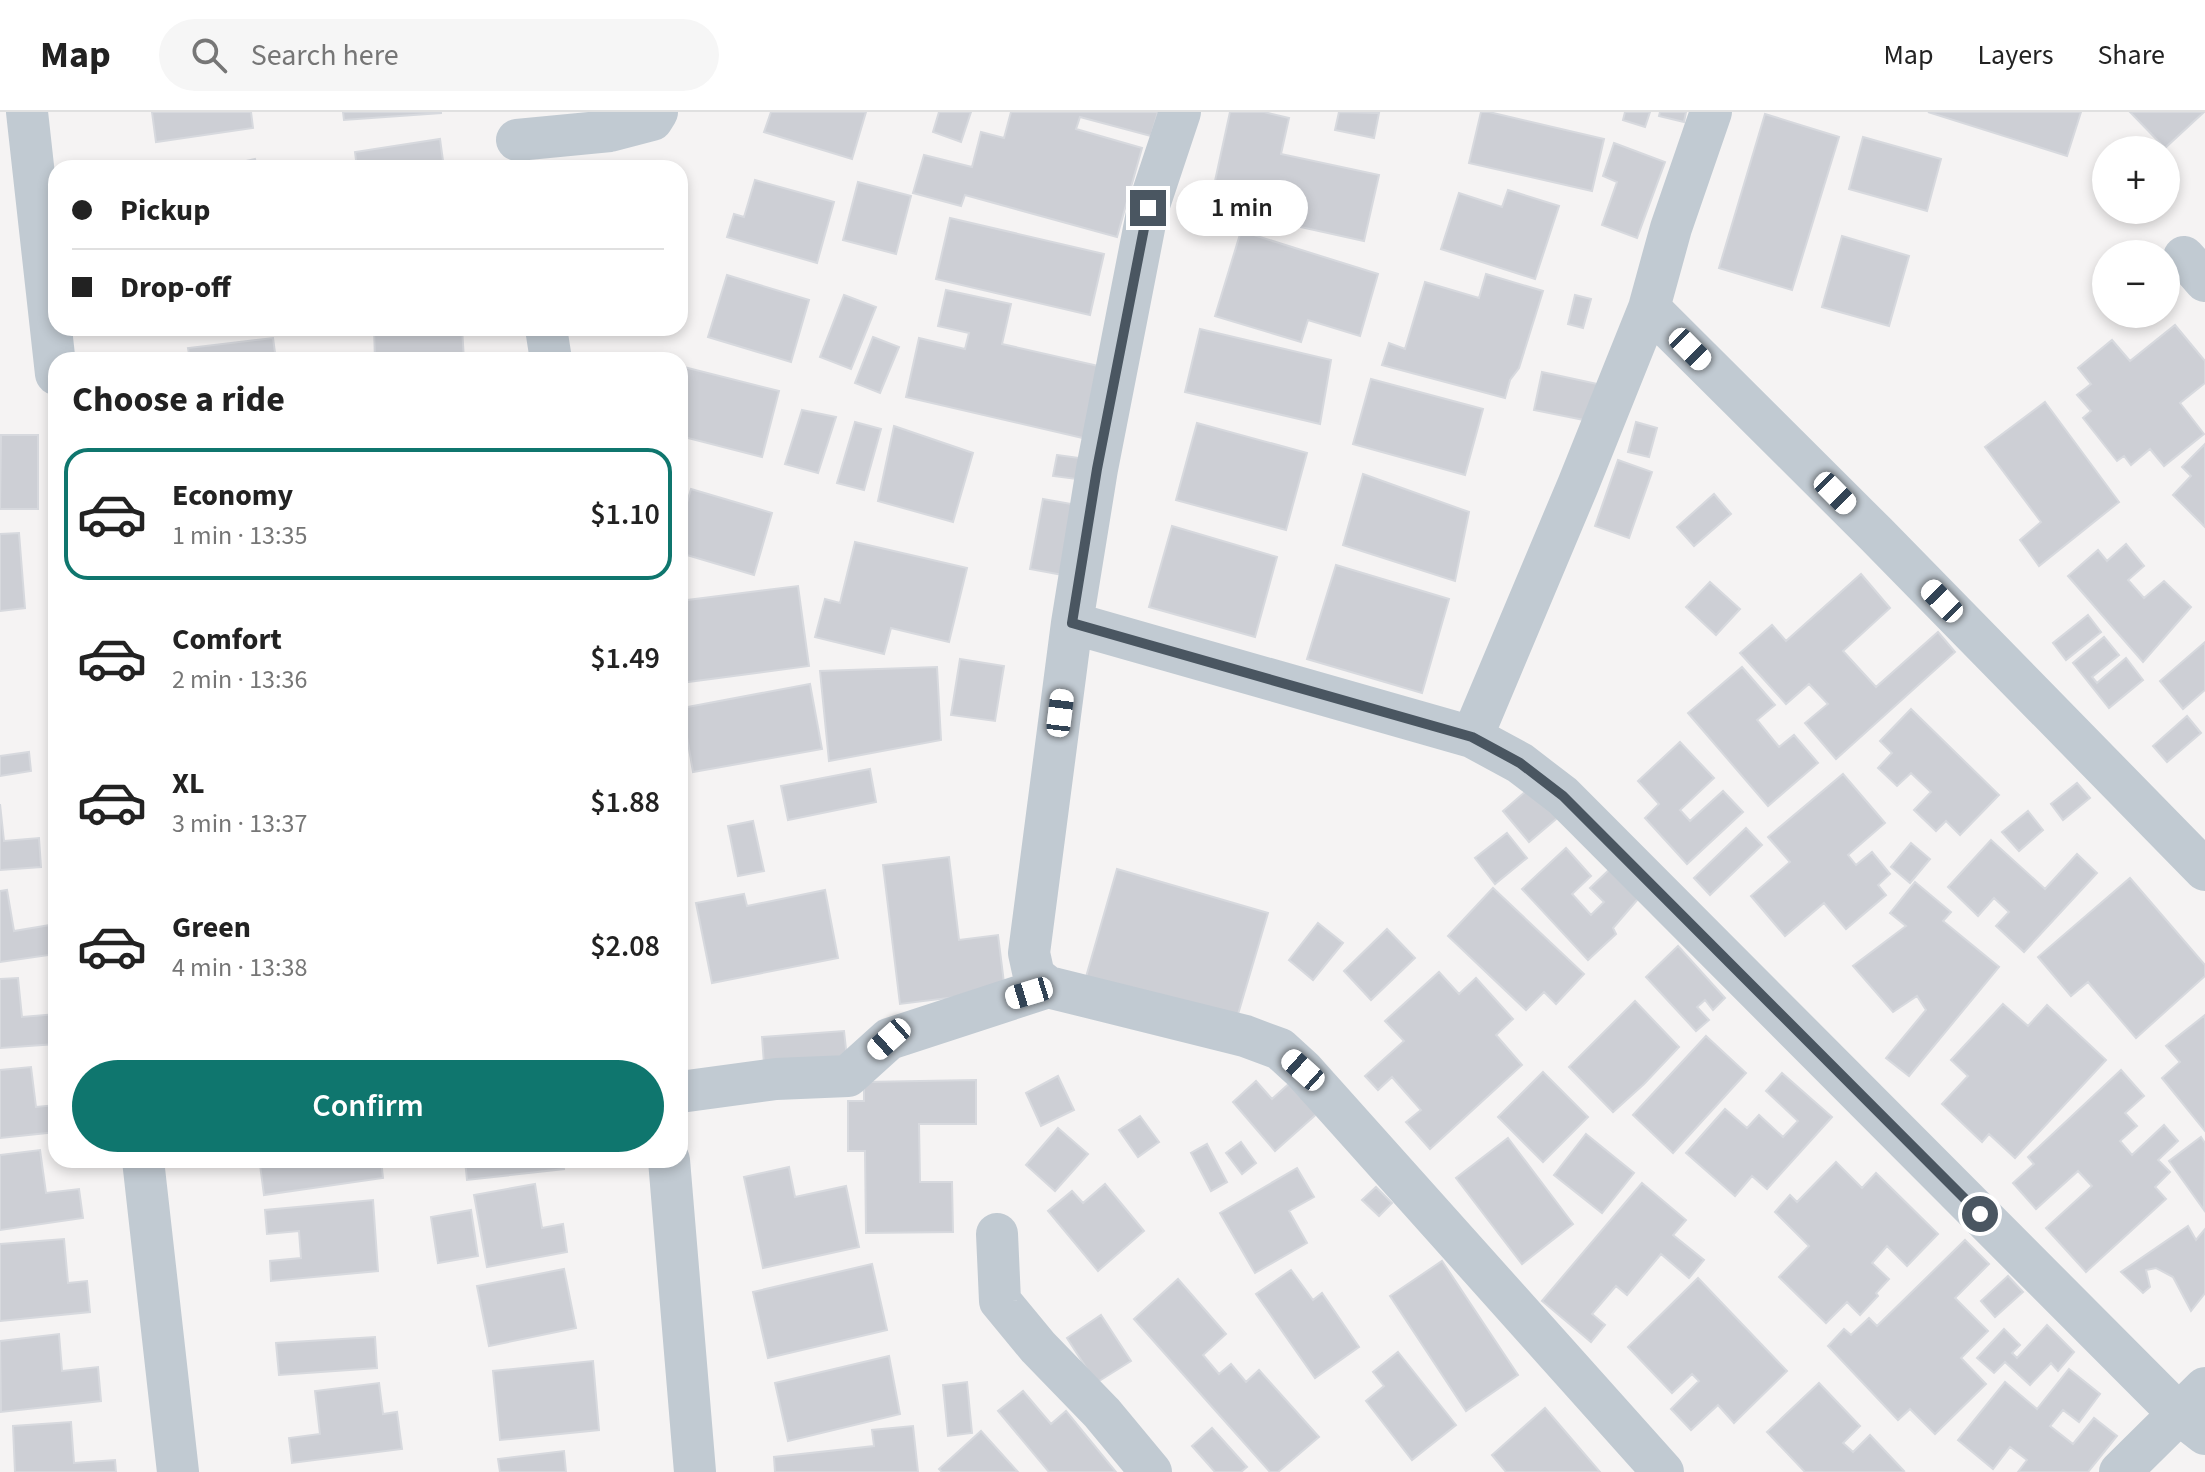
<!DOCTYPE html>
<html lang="en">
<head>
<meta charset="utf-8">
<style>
  :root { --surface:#fff; --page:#f6f6f6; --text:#222; --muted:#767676; --line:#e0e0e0; --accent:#0f766e }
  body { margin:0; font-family:"Source Sans 3",sans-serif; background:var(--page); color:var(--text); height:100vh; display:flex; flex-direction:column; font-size:30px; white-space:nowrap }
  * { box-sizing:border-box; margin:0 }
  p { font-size:26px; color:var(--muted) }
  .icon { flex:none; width:44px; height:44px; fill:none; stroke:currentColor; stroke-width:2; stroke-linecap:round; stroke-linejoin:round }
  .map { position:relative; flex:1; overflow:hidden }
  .side { position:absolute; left:48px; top:240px; width:640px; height:816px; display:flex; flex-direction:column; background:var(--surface); border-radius:24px; box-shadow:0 4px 12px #0003 }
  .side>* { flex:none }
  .banner { position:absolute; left:48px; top:48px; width:640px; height:176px; border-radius:24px; box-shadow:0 4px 12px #0003; display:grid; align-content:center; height:176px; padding:0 24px; background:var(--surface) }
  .buttons { position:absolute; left:2092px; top:24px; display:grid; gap:16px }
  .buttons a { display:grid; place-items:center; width:88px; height:88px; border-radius:50%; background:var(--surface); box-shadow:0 4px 12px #0003; font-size:40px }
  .end { position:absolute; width:36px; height:36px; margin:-18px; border:10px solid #4a5661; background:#fff; box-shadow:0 0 0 4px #fff }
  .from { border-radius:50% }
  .bubble { position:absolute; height:56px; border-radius:28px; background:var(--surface); box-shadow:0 4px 12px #0003; font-size:26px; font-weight:600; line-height:56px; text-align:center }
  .car { position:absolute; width:24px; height:48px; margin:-24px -12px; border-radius:10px; box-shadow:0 0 6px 2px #0007; background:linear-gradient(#fff 24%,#345 0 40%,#fff 0 76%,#345 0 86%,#fff 0) }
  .banner b { display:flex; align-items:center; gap:28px; height:76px; font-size:30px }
  .banner b+b { border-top:2px solid var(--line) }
  .banner i { width:20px; height:20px; background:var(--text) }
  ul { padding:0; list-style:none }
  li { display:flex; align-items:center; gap:24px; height:132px; margin:0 16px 12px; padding:0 8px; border:4px solid transparent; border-radius:24px }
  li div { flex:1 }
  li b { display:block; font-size:30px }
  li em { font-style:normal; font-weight:600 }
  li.current { border-color:var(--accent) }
  li>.icon { width:72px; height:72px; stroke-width:1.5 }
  h2 { padding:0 24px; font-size:36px; line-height:96px }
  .primary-button { display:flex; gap:16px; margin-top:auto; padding:16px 24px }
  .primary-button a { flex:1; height:92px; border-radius:48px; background:var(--accent); color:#fff; font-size:32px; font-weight:600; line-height:92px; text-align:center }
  header { display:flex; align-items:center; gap:48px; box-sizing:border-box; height:112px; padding:0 40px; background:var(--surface); border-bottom:2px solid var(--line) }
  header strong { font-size:38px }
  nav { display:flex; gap:44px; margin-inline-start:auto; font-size:28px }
  .search { width:560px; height:72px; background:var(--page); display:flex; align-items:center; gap:20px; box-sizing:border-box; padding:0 28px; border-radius:44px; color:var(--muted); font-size:30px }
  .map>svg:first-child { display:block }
  .building { fill:#cdcfd5; stroke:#d7d9de; stroke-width:2 }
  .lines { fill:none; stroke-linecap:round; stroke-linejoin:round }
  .minor { stroke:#c1cad2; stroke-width:42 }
  .route { stroke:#4a5661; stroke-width:10 }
</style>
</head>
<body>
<header>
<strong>Map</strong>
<div class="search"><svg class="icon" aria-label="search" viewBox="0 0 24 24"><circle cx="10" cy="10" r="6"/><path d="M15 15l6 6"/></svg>Search here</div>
<nav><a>Map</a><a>Layers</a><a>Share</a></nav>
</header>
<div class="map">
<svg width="2205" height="1360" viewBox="0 0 2205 1360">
  <rect width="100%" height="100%" fill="#f5f3f3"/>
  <!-- building -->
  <path class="building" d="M152,0H251L253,16L156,30Z
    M343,0H441V1L344,8Z
    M771,0H866L852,47L764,20Z
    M939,0H971L961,30L933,20Z
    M1011,0H1158L1151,24L1080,5L1076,17L1142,36L1117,125L965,83L961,94L913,81L924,43L972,55L981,20L1004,26Z
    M1230,0H1264L1289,6L1281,42L1379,63L1364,129L1255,105L1260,79L1215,69Z
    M1339,0L1379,1L1374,26L1335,18Z
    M1481,0H1489L1604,27L1592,79L1469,51Z
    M1625,0H1650L1645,15L1623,8Z
    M1660,0H1686L1684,10L1659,4Z
    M1928,0H2081L2067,44Z
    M2130,0H2204L2165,36Z
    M1765,2L1839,25L1792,178L1719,156Z
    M1863,25L1941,47L1927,99L1849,77Z
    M440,27L444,56H357L355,40Z
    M1614,31L1665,50L1637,126L1602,113L1617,70L1603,64Z
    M255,47L257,56H216Z
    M755,68L834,90L817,151L727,125L734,102L744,105Z
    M858,70L911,84L896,142L843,128Z
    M1508,78L1559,94L1535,167L1441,137L1459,81L1502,95Z
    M950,106L1104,142L1090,203L936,167Z
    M1241,119L1378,162L1360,224L1308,208L1301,230L1215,204Z
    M1842,124L1909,144L1889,214L1822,195Z
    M1486,162L1543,179L1519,256L1510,268L1505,286L1382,253L1389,231L1405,237L1425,170L1479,186Z
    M727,163L809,188L791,250L708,225Z
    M946,178L1011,192L1002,232L1116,258L1100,330L906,285L919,226L965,237L969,221L938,214Z
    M844,183L876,195L851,257L820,245Z
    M1575,183L1591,187L1583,216L1568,212Z
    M2175,213L2205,249V271L2180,291L2204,322L2164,354L2150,337L2131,353L2124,344L2117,349L2083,306L2091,299L2077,283L2091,272L2078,256L2112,228L2130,249Z
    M374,216H462L464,248H375Z
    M1200,217L1331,248L1320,312L1185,280Z
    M873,225L899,235L880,281L855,271Z
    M273,226L276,248H190L188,236Z
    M680,254L779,279L762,345L680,324Z
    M1542,260L1602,273L1594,310L1534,298Z
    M1371,267L1483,297L1465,363L1353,332Z
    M2045,290L2119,390L2039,454L2020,428L2041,410L1985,335Z
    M802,298L836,305L818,361L785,352Z
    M855,310L881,317L864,378L837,371Z
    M1636,310L1657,316L1649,345L1628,340Z
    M1197,311L1307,341L1286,418L1176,388Z
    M894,314L973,341L953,410L878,389Z
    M1,323H38V397H0Z
    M2205,332V415L2173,383L2191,364L2182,355Z
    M1057,343L1087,347L1084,368L1053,364Z
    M1618,348L1652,360L1629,426L1595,414Z
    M1363,362L1469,400L1455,469L1343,433Z
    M691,377L772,401L754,463L680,441V414Z
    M1714,382L1731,402L1694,434L1677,415Z
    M1043,387L1077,393L1063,463L1030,457Z
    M1172,414L1277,445L1255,525L1149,495Z
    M19,421L25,496L0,499V422Z
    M855,430L967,456L949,530L891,516L884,542L815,525L825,487L840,491Z
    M2126,432L2144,454L2128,468L2144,486L2164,469L2191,495L2143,550L2068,464L2098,438L2107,449Z
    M1336,453L1449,487L1422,581L1307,547Z
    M1861,462L1890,496L1843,539L1876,575L1938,520L1955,540L1836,647L1805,611L1828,592L1809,572L1786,592L1740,541L1772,513L1786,529Z
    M1710,470L1740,497L1716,523L1686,495Z
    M798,474L809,554L680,571V489Z
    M2088,503L2101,520L2066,548L2053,531Z
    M2104,525L2119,543L2092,565L2097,571L2126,546L2143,568L2109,596L2073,551Z
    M2205,530V578L2183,597L2160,569Z
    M960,547L1004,554L995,609L951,603Z
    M937,555L941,628L829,649L820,559Z
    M1742,555L1775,593L1757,608L1779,635L1794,623L1818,651L1768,694L1688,601Z
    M810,572L822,637L693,660L682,596Z
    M1911,597L1999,683L1960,723L1946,709L1936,719L1914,698L1931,680L1911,661L1897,674L1878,656L1892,641L1880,629Z
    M2187,604L2201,621L2167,650L2153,634Z
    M1680,630L1714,666L1680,698L1690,709L1723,679L1743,700L1687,752L1645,706L1659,692L1638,669Z
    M29,640L31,659L0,664V644Z
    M870,657L876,690L788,708L781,674Z
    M1843,662L1885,711L1848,743L1856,753L1872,740L1890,762L1878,773L1886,783L1846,817L1824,791L1785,824L1751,784L1790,750L1768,725Z
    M2077,671L2090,686L2063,708L2051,692Z
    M1534,672L1561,703L1529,730L1503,699Z
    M0,692L4,729L39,726L41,755L0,758Z
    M2028,699L2043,718L2019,739L2002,720Z
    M753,709L764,759L738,764L728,714Z
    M1746,716L1762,733L1710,783L1694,766Z
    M1507,721L1527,746L1495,772L1475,746Z
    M1991,728L2045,777L2077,742L2097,761L2024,840L1996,814L2009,800L1994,786L1978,804L1948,775Z
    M1911,731L1930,747L1910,771L1891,755Z
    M1566,736L1591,764L1572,782L1591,803L1604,790L1590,776L1610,757L1638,787L1613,816L1616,822L1588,848L1522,777Z
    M949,745L959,828L998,823L1005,879L900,892L883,753Z
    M1117,757L1268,801L1236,909L1086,865Z
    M2130,766L2205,853V864L2136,926L2088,870L2071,884L2038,845Z
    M1915,770L1951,800L1943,809L1999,855L1909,964L1886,946L1926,898L1917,884L1893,900L1853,854L1906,814L1890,801Z
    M1493,776L1584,862L1556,892L1544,880L1526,898L1448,824Z
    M7,778L14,819L56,812V842L0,850V779Z
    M825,778L838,846L712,871L696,791L744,782L747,794Z
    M1318,811L1343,831L1313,868L1289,848Z
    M1387,817L1415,846L1371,888L1344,859Z
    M1678,834L1725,886L1713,898L1705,888L1697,895L1709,908L1696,919L1646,865Z
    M1439,860L1459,882L1476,866L1513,907L1496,923L1522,953L1430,1037L1406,1010L1421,998L1392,965L1378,978L1365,964L1404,929L1385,909Z
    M18,866L22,905L56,902V932L0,936V867Z
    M1635,889L1679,935L1644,972L1613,1000L1569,955Z
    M2003,892L2028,914L2047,893L2106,948L2015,1046L1989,1022L1982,1030L1942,992L1968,964L1951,948Z
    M2205,903V1019L2162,966L2180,950L2166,934Z
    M844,919L847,946L764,952L762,925Z
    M1706,924L1746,961L1673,1041L1633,1003Z
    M31,955L36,995L56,993V1020L0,1026V958Z
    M2121,958L2144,984L2125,1001L2137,1014L2120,1029L2132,1043L2164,1013L2178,1029L2158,1048L2170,1060L2155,1075L2166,1087L2086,1160L2046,1116L2092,1074L2078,1059L2036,1097L2013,1071L2034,1052L2028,1045Z
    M1543,960L1588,1005L1543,1050L1498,1005Z
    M1301,961L1329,991L1275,1039L1233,990L1256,969L1272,987Z
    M1782,961L1832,1005L1767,1077L1752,1064L1735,1084L1686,1041L1725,997L1747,1016L1759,1003L1783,1025L1798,1009L1766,979Z
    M1058,964L1074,998L1041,1014L1026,981Z
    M976,968V1012H919L920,1070H952L953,1120L866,1121L865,1039H848V989H864V970Z
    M1140,1004L1159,1030L1138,1045L1119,1018Z
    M1058,1016L1088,1042L1055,1079L1026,1053Z
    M1586,1022L1634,1061L1602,1101L1554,1063Z
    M2201,1025L2205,1031L2204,1098L2169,1049Z
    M1508,1026L1573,1112L1522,1152L1456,1066Z
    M1241,1030L1256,1051L1242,1062L1226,1041Z
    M1207,1032L1227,1070L1211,1079L1191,1041Z
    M40,1038L46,1081L79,1077L83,1106L0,1118V1043Z
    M286,1048H381L383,1066L264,1083L260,1053L287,1050Z
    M465,1048H563L564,1057L467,1068Z
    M1836,1050L1862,1076L1876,1061L1938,1122L1907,1154L1887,1134L1872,1151L1889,1167L1876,1181L1878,1184L1860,1203L1847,1190L1826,1211L1779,1165L1809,1134L1775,1100L1790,1083L1797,1090Z
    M789,1055L795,1085L846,1074L859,1135L763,1156L744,1065Z
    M1297,1056L1314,1085L1289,1099L1307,1131L1255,1161L1220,1101Z
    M1642,1071L1686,1108L1673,1123L1704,1148L1689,1166L1661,1142L1627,1183L1616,1174L1592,1202L1605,1213L1591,1230L1542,1189Z
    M535,1072L542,1116L563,1112L567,1140L487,1155L474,1083Z
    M1105,1072L1144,1119L1098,1159L1048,1099L1072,1079L1083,1091Z
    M1376,1075L1392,1091L1379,1104L1362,1088Z
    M373,1088L378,1159L271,1169L270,1149L301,1146L299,1119L267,1122L265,1098Z
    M471,1098L478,1144L438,1151L431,1105Z
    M2188,1114L2196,1128L2205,1117V1181L2191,1199L2173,1165L2156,1156L2146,1158L2150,1175L2143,1181L2121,1160Z
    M64,1127L68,1171L87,1169L90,1200L0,1209V1132Z
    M1965,1128L1989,1152L1955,1186L1988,1219L1961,1246L1986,1272L1935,1322L1910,1297L1898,1308L1828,1234L1844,1217L1851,1223L1869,1206L1877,1214Z
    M1442,1149L1518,1263L1466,1299L1390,1184Z
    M872,1152L887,1218L768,1246L753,1180Z
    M564,1157L576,1216L489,1234L477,1174Z
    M1291,1158L1313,1188L1322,1181L1359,1235L1315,1266L1256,1182Z
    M2008,1164L2023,1180L1995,1205L1981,1189Z
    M1698,1166L1787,1259L1734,1311L1718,1293L1691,1318L1671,1297L1699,1269L1692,1262L1672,1281L1628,1235Z
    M1178,1167L1226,1222L1203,1243L1219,1262L1231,1252L1246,1270L1259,1258L1319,1325L1278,1360H1270L1134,1207Z
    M1101,1203L1131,1249L1096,1271L1067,1226Z
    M2047,1213L2074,1240L2058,1259L2051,1251L2030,1273L2005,1250L1994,1261L1977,1246L2004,1217L2020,1233L2012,1241L2017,1246Z
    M59,1222L62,1259L98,1255L101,1289L1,1300L0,1229Z
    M375,1225L377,1256L279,1263L276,1231Z
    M1398,1240L1456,1313L1412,1348L1366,1289L1384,1274L1373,1260Z
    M889,1244L900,1302L788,1329L775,1271Z
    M593,1249L599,1318L500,1328L493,1259Z
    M2069,1257L2100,1282L2079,1310L2063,1298L2050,1314L2073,1332L2094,1306L2117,1324L2088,1360H2018L2027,1348L2010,1335L1993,1357L1958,1328L2005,1270L2037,1297Z
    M967,1270L972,1321L948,1324L943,1273Z
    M379,1271L383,1302L397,1300L402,1337L292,1351L289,1326L320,1322L315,1279Z
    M1819,1271L1860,1314L1843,1331L1853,1340L1870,1323L1904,1359L1902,1360H1805L1767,1320Z
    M1023,1279L1051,1312L1066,1299L1116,1360H1049L998,1299Z
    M1545,1296L1600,1360H1506L1492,1343Z
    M71,1310L74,1351L115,1348L116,1360H15L13,1314Z
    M913,1314L918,1360H775L774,1345L874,1334L872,1318Z
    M1212,1316L1247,1355L1241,1360H1215L1192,1334Z
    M981,1319L1018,1360H942L939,1357Z
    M564,1339L566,1360H500L498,1347Z"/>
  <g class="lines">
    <!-- minor -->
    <path class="minor" d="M27,0L56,262
      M1180,0L1148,96L1097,357L1072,511L1029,841L1034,864L1048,875L1245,924L1280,937L1303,958L1663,1360
      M1711,0L1671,116L1649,196L1578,373L1472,625L1520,651L1563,684L2178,1301L2205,1322
      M517,28L610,19L652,8L657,0
      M2184,145L2205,169
      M1649,196L1876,422L2205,758
      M546,216L551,248
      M1072,511L1472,625
      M680,980L776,967L848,964L889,927L1048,875
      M143,1048L178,1360
      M669,1048L695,1360
      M997,1122L1000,1189L1038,1235L1102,1301L1151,1360
      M2120,1360L2205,1276"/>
  </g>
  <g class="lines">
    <!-- route -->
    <path class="route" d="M1148,96L1097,357L1072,511L1472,625L1520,651L1563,684L1980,1102"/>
  </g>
</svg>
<div class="buttons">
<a>+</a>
<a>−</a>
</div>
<i class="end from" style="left:1980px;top:1102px"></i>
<i class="end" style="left:1148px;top:96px"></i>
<div class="bubble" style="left:1176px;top:68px;width:132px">1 min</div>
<i class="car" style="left:1690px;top:237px;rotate:135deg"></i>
<i class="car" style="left:1835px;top:381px;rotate:135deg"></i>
<i class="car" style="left:1942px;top:489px;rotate:316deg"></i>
<i class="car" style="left:1060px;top:601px;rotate:7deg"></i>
<i class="car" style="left:1029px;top:881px;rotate:253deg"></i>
<i class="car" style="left:889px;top:927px;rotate:228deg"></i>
<i class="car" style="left:1303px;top:958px;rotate:312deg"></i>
<div class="banner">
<b><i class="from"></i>Pickup</b>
<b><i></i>Drop-off</b>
</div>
<section class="side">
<h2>Choose a ride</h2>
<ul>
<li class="current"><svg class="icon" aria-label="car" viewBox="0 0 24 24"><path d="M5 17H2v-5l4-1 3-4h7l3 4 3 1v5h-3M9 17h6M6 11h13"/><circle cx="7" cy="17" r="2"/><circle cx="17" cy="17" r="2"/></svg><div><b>Economy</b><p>1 min · 13:35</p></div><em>$1.10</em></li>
<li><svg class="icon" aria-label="car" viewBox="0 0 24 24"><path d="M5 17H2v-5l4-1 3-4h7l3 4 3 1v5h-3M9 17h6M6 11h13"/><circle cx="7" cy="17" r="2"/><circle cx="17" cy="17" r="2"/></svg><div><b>Comfort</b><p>2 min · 13:36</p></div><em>$1.49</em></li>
<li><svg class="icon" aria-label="car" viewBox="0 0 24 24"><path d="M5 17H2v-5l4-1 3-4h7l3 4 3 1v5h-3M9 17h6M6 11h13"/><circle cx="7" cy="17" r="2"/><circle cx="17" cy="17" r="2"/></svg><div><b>XL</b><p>3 min · 13:37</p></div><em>$1.88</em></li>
<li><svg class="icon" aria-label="car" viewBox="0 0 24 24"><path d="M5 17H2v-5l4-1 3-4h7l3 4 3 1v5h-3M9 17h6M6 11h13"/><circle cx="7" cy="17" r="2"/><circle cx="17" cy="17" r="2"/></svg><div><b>Green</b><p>4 min · 13:38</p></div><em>$2.08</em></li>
</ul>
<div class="primary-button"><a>Confirm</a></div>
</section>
</div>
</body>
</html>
